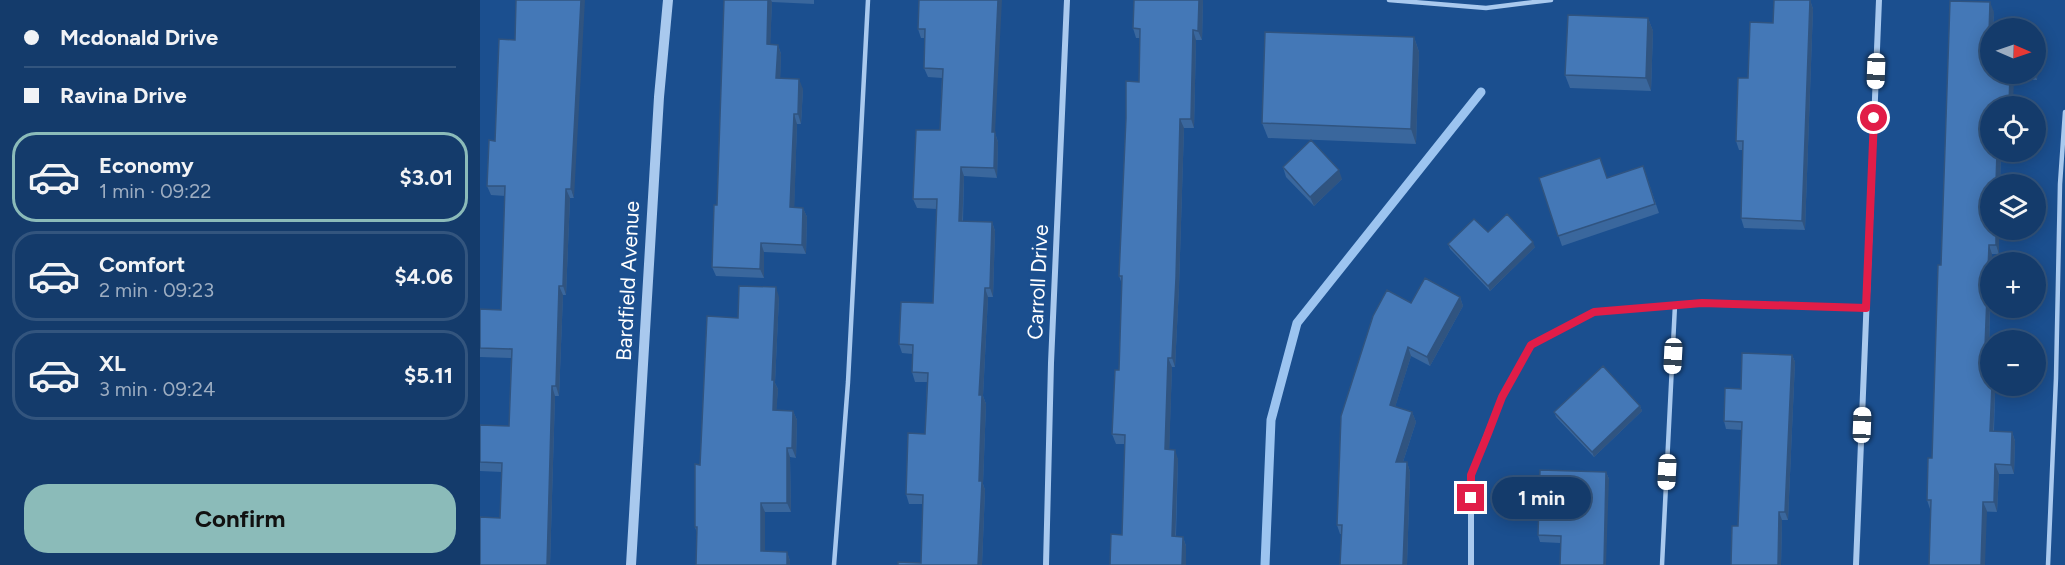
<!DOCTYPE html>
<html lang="en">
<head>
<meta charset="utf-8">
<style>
  :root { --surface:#143b6b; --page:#214673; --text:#f1f3f6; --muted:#9dadc1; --line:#33557e; --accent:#8bbbb9 }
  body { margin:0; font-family:Figtree,sans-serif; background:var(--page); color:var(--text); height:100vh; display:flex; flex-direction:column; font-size:22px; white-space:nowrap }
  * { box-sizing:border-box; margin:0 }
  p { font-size:20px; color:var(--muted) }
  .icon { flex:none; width:33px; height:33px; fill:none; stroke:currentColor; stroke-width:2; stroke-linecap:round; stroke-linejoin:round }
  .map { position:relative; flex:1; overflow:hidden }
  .drawer { display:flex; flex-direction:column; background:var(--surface); width:480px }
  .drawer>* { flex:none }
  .guide { display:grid; align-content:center; height:132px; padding:0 24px; background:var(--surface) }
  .needle { width:39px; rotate:92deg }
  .fabs { position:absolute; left:1500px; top:18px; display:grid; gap:12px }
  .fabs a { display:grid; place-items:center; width:66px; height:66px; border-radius:50%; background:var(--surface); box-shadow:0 3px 15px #0003,0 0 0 2px var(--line); font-size:30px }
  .end { position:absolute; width:27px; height:27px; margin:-14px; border:8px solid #e11d48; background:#fff; box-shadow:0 0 0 3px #fff }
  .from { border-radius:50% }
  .bubble { position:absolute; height:42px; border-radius:21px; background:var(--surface); box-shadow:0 3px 15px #0003,0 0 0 2px var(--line); font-size:20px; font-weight:700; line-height:42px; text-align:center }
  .car { position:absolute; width:18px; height:36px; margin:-18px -9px; border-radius:8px; box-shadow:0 0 4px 2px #0007; background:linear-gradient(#fff 24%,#345 0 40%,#fff 0 76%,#345 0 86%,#fff 0) }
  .guide b { display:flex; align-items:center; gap:21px; height:57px; font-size:22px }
  .guide b+b { border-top:2px solid var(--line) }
  .guide i { width:15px; height:15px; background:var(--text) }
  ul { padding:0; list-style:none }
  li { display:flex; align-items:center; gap:18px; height:90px; margin:0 12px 9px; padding:0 12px; border:3px solid var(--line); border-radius:24px }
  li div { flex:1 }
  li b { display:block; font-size:22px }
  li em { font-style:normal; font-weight:700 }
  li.on { border-color:var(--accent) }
  li>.icon { width:54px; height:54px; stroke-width:1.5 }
  .button { display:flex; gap:12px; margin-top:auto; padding:12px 24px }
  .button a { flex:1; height:69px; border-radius:24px; background:var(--accent); color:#111; font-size:24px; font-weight:700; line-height:69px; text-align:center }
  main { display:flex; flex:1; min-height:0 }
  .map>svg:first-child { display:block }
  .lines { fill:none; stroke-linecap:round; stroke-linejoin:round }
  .stream { stroke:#9cc4f0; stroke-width:9 }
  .service { stroke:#a9c9ee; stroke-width:4.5 }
  .minor { stroke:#a9c9ee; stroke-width:6 }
  .tertiary { stroke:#a9c9ee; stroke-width:10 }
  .wall { fill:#3a679d }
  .shaded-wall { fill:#305480 }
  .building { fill:#4478b7; stroke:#305480; stroke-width:1.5 }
  .route { stroke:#e11d48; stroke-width:8 }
  .labels { text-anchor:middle; stroke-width:4.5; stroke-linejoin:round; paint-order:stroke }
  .street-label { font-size:21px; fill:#fff; stroke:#1b4f8f }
</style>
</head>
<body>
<main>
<section class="drawer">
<div class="guide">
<b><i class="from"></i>Mcdonald Drive</b>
<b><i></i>Ravina Drive</b>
</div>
<ul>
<li class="on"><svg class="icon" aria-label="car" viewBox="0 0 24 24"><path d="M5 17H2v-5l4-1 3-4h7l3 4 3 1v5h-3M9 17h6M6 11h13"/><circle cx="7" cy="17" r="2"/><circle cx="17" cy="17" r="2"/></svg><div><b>Economy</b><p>1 min · 09:22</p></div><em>$3.01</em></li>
<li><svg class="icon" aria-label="car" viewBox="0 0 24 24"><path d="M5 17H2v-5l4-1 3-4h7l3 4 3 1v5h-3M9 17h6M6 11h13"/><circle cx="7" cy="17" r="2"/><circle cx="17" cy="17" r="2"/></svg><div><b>Comfort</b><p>2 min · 09:23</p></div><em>$4.06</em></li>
<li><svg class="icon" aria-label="car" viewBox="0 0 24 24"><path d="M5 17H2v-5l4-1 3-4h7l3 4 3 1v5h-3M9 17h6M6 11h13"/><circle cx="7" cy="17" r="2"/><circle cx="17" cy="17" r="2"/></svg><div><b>XL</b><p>3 min · 09:24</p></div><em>$5.11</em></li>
</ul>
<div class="button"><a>Confirm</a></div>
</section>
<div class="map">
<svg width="1585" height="565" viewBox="0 0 1585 565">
  <rect width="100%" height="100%" fill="#1b4f8f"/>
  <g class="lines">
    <!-- stream -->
    <path class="stream" d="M785,565L791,420L817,323L1001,92"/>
    <!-- service -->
    <path class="service" d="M909,0L1006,8L1071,0
      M354,565L368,382L388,0
      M1182,565L1195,305
      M1568,565L1576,378L1580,184L1585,112"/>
    <!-- minor -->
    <path class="minor" d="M566,565L571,363L587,0
      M991,565V475L1022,397L1051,345L1114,312L1222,303L1386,308
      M1376,565L1399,0"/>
    <!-- tertiary -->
    <path class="tertiary" d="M151,565L179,97L188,0"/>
  </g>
  <!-- wall -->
  <path class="wall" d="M36,0L94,198H90L86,295H83L79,396H75L70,565H0L20,518L22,472L0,471V425L29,426L31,358L0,357V309L21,310L25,196L11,195L7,186L15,141L35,40Z
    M244,0H334V4L292,2L290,44L298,45L301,54L300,79L323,89L321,124H317L314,207L323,208L327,217L326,254L284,252V278L236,276L232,267L237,205Z
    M439,0L515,133L518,142L517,178L484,176L483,221L512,222L515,231L513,297H508L503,396L506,404L503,484L505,490L502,565H418L441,563L443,504H429L426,494L445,434L447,382H435L432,372L433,354L422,353L419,344L453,303L457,209L437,208L433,199L460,130L462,78L448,77L444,68L445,38H441L438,29Z
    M654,0H723L722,40H716L714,128H704L699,287L695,367H692L689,450L698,459L696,536L703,537L706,546V565H630L642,535L645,444H636L632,434L639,370L642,284L639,276L659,82L660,38H656L653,28Z
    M1330,0L1333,9L1325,230L1264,228L1261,218L1263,150H1259L1256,141L1268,78L1293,23Z
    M1514,12L1513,28H1510V74H1556V36L1559,45L1557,80L1534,79L1510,106L1521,152L1520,184H1510L1519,254H1512L1509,347L1510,386H1523V393L1515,392L1514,431L1532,432L1535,441L1534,474H1519L1517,512L1450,509L1447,500L1452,458L1461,265Z
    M1168,18L1173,31L1171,91L1090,88L1085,75Z
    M934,37L939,52L936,144L788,138L782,123Z
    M1163,166L1179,213L1082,246L1059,178H1127Z
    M803,167L862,179L834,206L806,177Z
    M1008,232L1055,247L1010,291L970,249L968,244Z
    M299,297L295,383L298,389L296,410L313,411L317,420L316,458L310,457L311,512H285V551L307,552L310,561L217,533L215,527L220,465L258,318Z
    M980,297L983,306L950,366L931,356L915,407L932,412L936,422L923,462H927L930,472L927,565H860L862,534H860L857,525L931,303Z
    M1312,355L1315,362L1308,520H1302L1301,565H1251L1258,526L1262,430L1246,429L1244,421L1261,389Z
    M1160,406L1162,411L1114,457L1076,417L1074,412Z
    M1126,472L1129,479L1080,543L1060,542L1058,535Z"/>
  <!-- shaded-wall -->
  <path class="shaded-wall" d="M101,0H105L94,198L91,189Z
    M288,0H291L292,2L290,53L287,44Z
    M518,0H522L515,133L518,142L517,178L514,168L512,132Z
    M719,0H723L722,40L718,31Z
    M1330,0L1333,9L1325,230L1322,221Z
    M1510,2L1514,12L1513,28H1510V37L1509,34Z
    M1168,18L1173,31L1171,91L1166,78Z
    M713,30L716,40L714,128L711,119Z
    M1556,36L1559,45L1557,80L1555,74Z
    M934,37L939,52L936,144L931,129Z
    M298,45L301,54L300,88L296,78Z
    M1530,74H1532L1534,79L1533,106H1529Z
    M319,79L323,89L321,124L318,114Z
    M314,114L317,124L314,217L310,207Z
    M700,119L704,128L699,287L695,367L692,358Z
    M1517,152H1521L1520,184H1516Z
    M481,167L484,176L482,230L479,221Z
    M859,170L862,179L834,206L830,197Z
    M86,189L90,198L86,295L83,286Z
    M323,208L327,217L326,254L322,245Z
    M512,222L515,231L513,297L510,288Z
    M1516,230H1519V254L1516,245Z
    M1053,242L1055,247L1010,291L1008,286Z
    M281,243L284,252V278L280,269Z
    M1509,245L1512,254V262H1510V301L1509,356L1505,347Z
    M79,286L83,295L79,396L76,386Z
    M296,287L299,297L295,383L298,389L296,419L293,410L292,380Z
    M505,288L508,297L503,396L506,404L503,484L505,490L502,565H498L499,395Z
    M980,297L983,306L950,366L947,357Z
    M928,347L931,356L913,414L910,405Z
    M1312,355L1315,362L1308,520L1305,512Z
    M688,358L692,367L689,459L685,449Z
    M72,386L75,396L70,565H67Z
    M1512,386H1513L1515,392L1513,440L1510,431Z
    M1160,406L1162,411L1114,457L1112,452Z
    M313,411L317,420L316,458L312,448Z
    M932,412L936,422L920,471L916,462Z
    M1532,432L1535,441L1534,474L1531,465Z
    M307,448L310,457L311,512L307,503Z
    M695,450L698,459L695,546L692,536Z
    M927,462L930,472L927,565H923Z
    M1515,464L1519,474L1517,512L1514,502Z
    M1126,472L1129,479L1126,565H1124Z
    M1503,502L1507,511L1505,565H1501Z
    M281,503L285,512V560L281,551Z
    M1299,512L1302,520L1301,565H1298Z
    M703,537L706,546V565H702Z
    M307,552L310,561V565H307Z"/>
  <!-- building -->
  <path class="building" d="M36,0H101L91,189H86L83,286H79L76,386H72L67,565H0V517L20,518L22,463L0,462V425L29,426L32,349L0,348V309L21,310L25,186H7L9,140L15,141L19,39L35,40Z
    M244,0H288L287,44L298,45L296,78L319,79L318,114H314L310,207L323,208L322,245L281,243L280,269L232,267L234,205H237Z
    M439,0H518L512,132H515L514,168L481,167L479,221L512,222L510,288H505L499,395H502L499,481H502L498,565H418V562L441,563L443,495L426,494L428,433L445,434L448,373L432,372L433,345L419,344L421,302L453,303L457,199H433L436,130H460L463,69L444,68L445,29H438Z
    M654,0H719L718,31L713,30L711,119H700L696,278L692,358H688L685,449L695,450L692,536L703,537L702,565H630L631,534L642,535L645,435L632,434L635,370H639L642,276H639L646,118V81L659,82L660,29L653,28Z
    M1294,0H1330L1322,221L1261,218L1263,141H1256L1258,78H1268L1270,22L1293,23Z
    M1470,1L1510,2L1509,34H1510V74H1530L1529,106H1510V152H1517L1516,184H1510V230H1516V245H1509L1505,347H1510V386H1512L1510,431L1532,432L1531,465L1515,464L1514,502H1503L1501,565H1449L1451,500H1447L1448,458H1452L1458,265H1461Z
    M1088,15L1168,18L1166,78L1085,75Z
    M785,32L934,37L931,129L782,123Z
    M831,140L859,170L830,197L803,167Z
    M1120,158L1127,178L1163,166L1175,204L1078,236L1059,178Z
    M1027,214L1053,242L1008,286L968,244L994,219L1008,232Z
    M945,278L980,297L947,357L928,347L910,405L932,412L916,462H927L923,565H860L862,525H857L861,416L893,316L907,290L931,303Z
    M259,286L296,287L292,380H294L293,410L313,411L312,448H307V503H281V551L307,552V565H216L217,527H215V464L220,465L227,316L258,318Z
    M1262,353L1312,355L1305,512H1299L1298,565H1251L1252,526H1258L1262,422L1244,421L1245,388L1261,389Z
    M1123,366L1160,406L1112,452L1074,412Z
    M1060,470L1126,472L1124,565H1080L1081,536L1058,535Z"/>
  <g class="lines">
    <!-- route -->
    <path class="route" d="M991,498V475L1007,436L1022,397L1051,345L1114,312L1222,303L1386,308L1394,118"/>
  </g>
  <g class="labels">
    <!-- street labels -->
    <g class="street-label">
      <text transform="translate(148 281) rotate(-87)" y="7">Bardfield Avenue</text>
      <text transform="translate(558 282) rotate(-87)" y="7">Carroll Drive</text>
    </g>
  </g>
</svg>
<div class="fabs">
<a><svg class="needle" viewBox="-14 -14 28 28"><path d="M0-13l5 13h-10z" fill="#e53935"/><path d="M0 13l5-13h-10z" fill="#9dadc1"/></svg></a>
<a><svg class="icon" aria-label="locate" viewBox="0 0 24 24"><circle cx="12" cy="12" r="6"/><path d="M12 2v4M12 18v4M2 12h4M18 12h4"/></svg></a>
<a><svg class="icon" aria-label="layers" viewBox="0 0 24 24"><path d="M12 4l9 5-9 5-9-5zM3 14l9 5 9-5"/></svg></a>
<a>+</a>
<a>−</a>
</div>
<i class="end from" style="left:1394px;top:118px"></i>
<i class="end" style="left:991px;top:498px"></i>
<div class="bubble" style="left:1012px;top:477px;width:99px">1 min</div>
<i class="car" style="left:1396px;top:71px;rotate:182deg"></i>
<i class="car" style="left:1193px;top:356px;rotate:183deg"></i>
<i class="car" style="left:1382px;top:425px;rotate:2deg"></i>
<i class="car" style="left:1187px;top:472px;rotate:183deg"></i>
</div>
</main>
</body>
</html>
